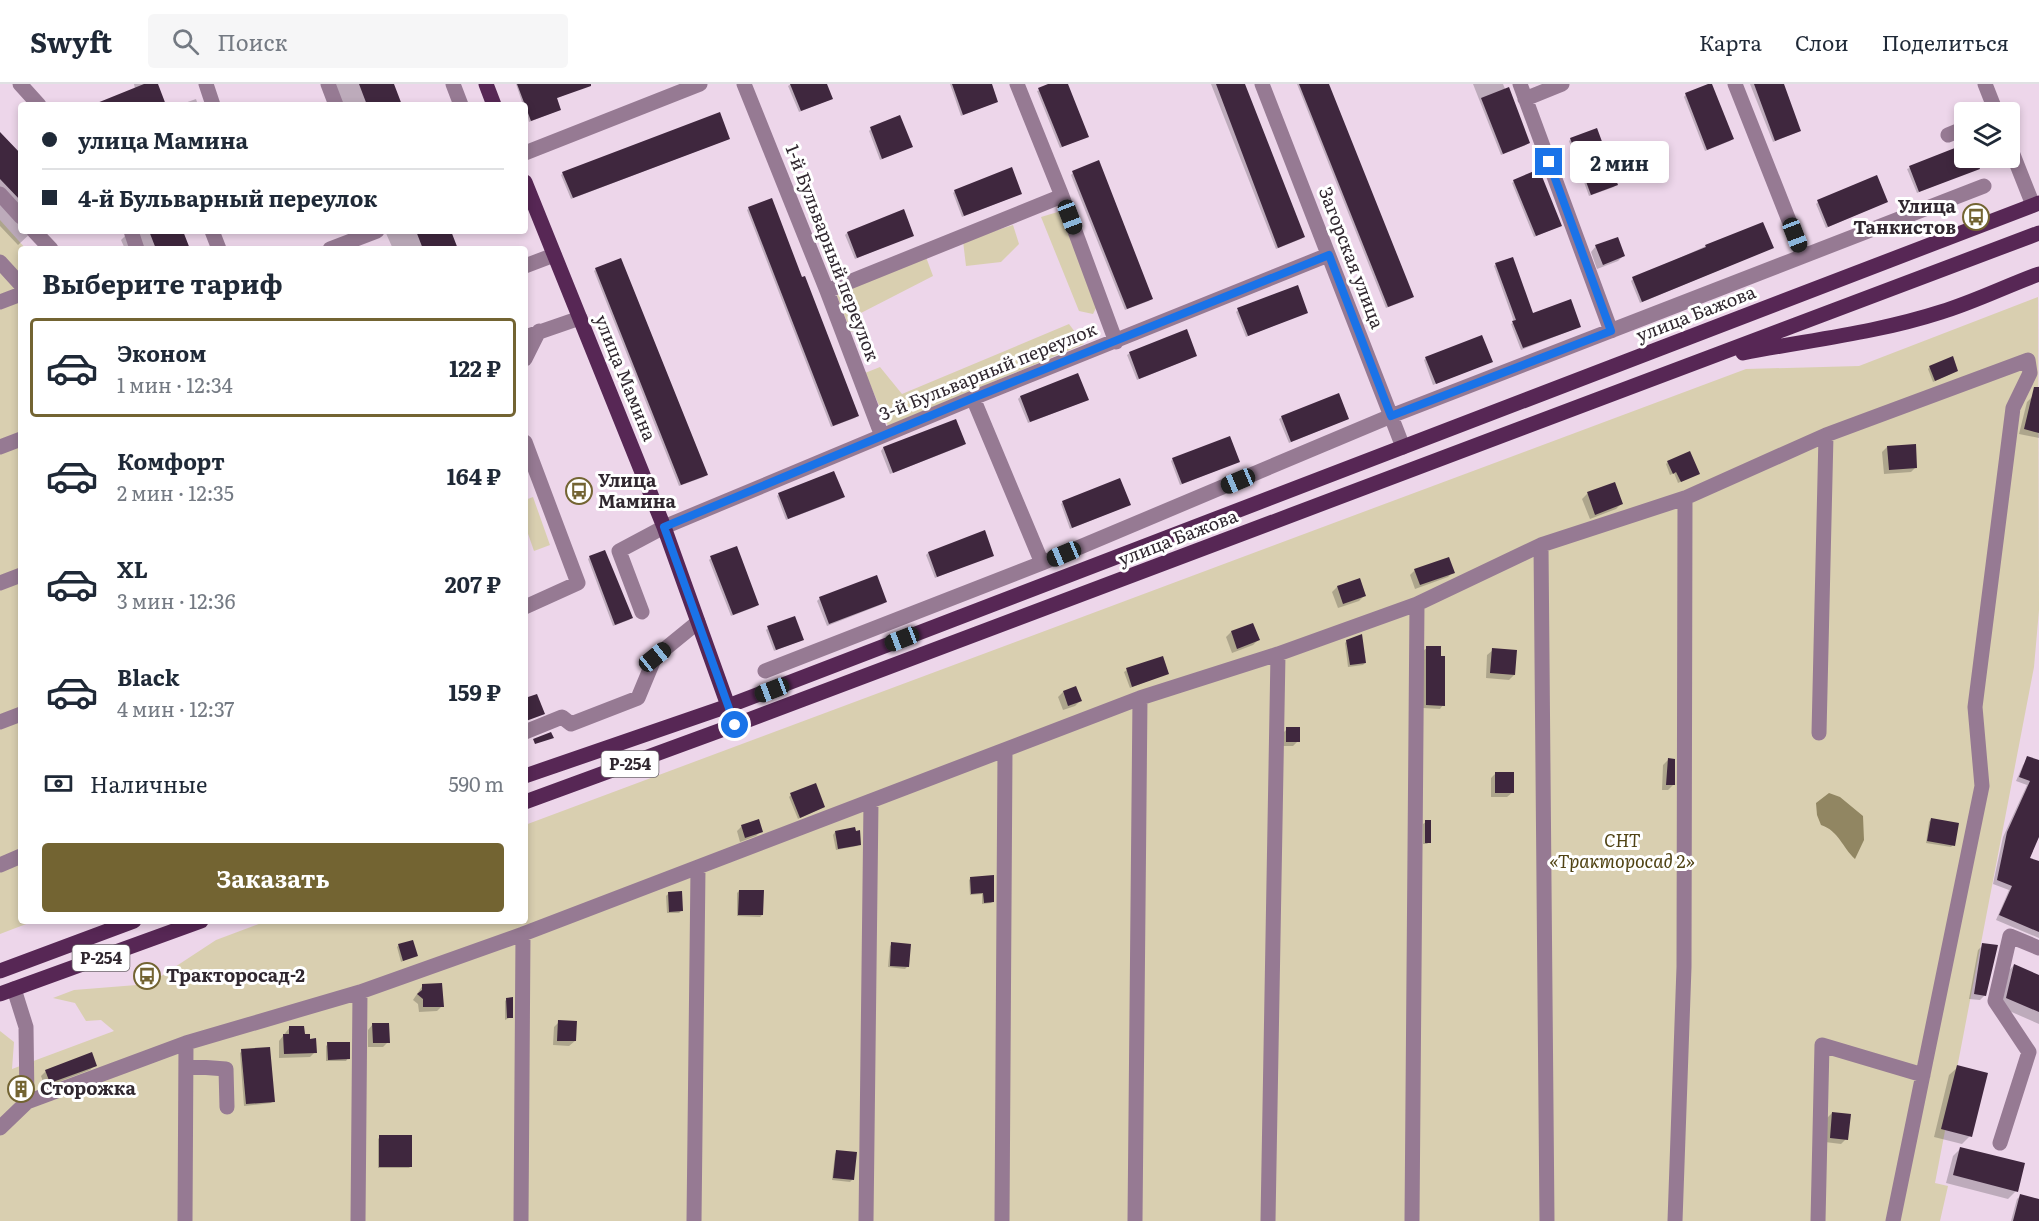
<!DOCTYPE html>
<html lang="ru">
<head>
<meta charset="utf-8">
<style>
  :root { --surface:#fff; --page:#f6f6f7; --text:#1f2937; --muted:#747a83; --line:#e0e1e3; --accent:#736432 }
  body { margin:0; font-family:Literata,serif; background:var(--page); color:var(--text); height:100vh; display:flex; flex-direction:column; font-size:22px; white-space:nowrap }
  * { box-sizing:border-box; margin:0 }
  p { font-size:20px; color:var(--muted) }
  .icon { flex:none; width:33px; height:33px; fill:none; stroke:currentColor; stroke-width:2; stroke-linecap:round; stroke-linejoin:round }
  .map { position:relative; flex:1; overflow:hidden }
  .sheet { position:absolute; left:18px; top:162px; width:510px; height:678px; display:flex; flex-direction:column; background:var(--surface); border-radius:6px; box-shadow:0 3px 9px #0003 }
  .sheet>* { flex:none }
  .top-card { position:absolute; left:18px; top:18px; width:510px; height:132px; border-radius:6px; box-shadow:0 3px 9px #0003; display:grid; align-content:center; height:132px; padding:0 24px; background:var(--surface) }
  .fabs { position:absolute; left:1954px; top:18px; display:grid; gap:12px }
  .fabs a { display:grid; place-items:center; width:66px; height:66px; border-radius:6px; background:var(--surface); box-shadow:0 3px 9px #0003; font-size:30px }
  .end { position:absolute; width:27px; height:27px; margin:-14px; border:8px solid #1a73e8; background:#fff; box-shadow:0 0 0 3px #fff }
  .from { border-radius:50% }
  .bubble { position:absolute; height:42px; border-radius:6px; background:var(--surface); box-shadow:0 3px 9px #0003; font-size:20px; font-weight:700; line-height:42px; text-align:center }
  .car { position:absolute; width:18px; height:36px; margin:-18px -9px; border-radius:8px; box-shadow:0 0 4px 2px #0007; background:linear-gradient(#222 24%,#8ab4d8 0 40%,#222 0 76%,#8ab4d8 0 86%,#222 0) }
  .top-card b { display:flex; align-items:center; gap:21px; height:57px; font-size:22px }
  .top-card b+b { border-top:2px solid var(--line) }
  .top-card i { width:15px; height:15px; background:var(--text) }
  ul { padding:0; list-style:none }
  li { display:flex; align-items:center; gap:18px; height:99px; margin:0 12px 9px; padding:0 12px; border:3px solid transparent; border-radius:6px }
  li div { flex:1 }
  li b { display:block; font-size:22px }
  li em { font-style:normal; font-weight:700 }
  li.current { border-color:var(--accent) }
  li>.icon { width:54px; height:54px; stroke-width:1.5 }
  h2 { padding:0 24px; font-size:27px; line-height:72px }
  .pay { display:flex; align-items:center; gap:15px; height:66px; padding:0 24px; font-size:22px }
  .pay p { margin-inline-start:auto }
  .cta { display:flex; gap:12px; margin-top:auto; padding:12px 24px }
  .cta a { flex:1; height:69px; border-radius:6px; background:var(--accent); color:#fff; font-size:24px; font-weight:700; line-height:69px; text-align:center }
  header { display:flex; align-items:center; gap:36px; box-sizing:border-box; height:84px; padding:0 30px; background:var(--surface); border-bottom:2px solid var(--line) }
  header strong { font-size:28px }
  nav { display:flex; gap:33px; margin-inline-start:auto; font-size:21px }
  .search { width:420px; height:54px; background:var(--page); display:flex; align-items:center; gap:15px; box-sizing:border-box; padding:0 21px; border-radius:6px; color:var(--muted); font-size:22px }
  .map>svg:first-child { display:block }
  .green { fill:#d9cfb0 }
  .water { fill:#918662 }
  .shadow { fill:#0003 }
  .building { fill:#3f273e }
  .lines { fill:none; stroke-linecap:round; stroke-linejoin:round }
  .minor { stroke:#967a93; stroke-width:15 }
  .major { stroke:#572755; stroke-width:15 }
  .route { stroke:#1a73e8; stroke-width:8 }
  .labels { text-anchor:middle; stroke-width:6; stroke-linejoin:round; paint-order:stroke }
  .shield { fill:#fff; stroke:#6e686d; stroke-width:1.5 }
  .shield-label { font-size:16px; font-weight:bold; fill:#30272f }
  .poi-label { font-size:18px; font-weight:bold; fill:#30272f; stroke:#fff; text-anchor:start }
  .street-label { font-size:18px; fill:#30272f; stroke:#fff }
  .park-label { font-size:18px; font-style:italic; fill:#504314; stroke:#fff }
</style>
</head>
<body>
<header>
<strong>Swyft</strong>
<div class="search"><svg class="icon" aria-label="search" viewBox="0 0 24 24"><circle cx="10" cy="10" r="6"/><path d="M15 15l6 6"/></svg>Поиск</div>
<nav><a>Карта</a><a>Слои</a><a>Поделиться</a></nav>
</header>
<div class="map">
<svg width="2039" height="1137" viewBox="0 0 2039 1137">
  <rect width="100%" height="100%" fill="#edd6ea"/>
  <!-- green -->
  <path class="green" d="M1061,127L1098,220L1093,230L1079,227L1041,133Z
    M0,136L26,165H21V837H34L0,850Z
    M1013,141L1019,160L1001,178L966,182L963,157Z
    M926,173L933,192L859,230L864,244L851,248L836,210Z
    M2038,213L2039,526L2034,583L1935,1099L1948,1102L1940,1137H0V947L14,958L12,985L114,947L101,936L86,937L75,919L53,914L74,906L149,900L216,856L267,837H525V741L1746,285L1859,282Z
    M1069,240L1084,260L888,342L865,289L880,283L902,310Z
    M533,413L550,461L534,467L525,441V416Z"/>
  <!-- water -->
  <path class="water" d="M1829,709L1840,713L1863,732L1864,756L1855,775C1842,763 1839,747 1821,741L1817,731L1816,719Z"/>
  <!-- shadow -->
  <path class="shadow" d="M134,0H157L165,21H109L135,5Z
    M328,0H392L400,21H336Z
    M516,0H580L581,4L555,15L559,25L557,27L529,38L525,21H523Z
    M791,0H825L829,16L799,28L788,2Z
    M950,0H990L996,18L961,32Z
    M1052,0H1066L1088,52L1060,64L1037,7Z
    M1211,0H1243L1303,153L1301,155L1276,165Z
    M1297,0H1327L1412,213L1410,215L1386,224Z
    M1473,0H1503L1528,59L1526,61L1501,71Z
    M1750,0H1781L1800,47L1773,58Z
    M1686,10L1732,55L1730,57L1705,67L1684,13Z
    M196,15L198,21H179Z
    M871,45L911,63L880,76L869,47Z
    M0,50L21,72V147H33L18,161L0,142Z
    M1571,55L1616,100L1614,103L1589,112L1569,57Z
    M726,56L571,115L561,91L563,89Z
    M1965,61V74H1974L1978,84L1917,109L1907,85Z
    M1073,89L1151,214L1149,217L1125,226L1071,91Z
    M1514,97L1558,143L1534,153L1512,99Z
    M955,107L1018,111L962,133L953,109Z
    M1818,118H1886L1826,144L1816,120Z
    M749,124L857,332L855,334L831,343L747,126Z
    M130,147H181L189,165H125L121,156Z
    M385,147H450L457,165H393Z
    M847,149L913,151L855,175L845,151Z
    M1596,162L1623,172L1618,177L1597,185L1591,168Z
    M1706,162L1772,164L1640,219L1631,197L1633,195Z
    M1496,180L1532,231L1577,244L1521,266L1511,240L1514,238L1494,182Z
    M596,185L706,390L704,393L679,402L594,187Z
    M1238,226L1307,228L1246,253L1236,228Z
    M1130,269L1196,272L1137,296L1127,271Z
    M1426,274L1491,278L1433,301L1424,276Z
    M1930,283L1957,287L1933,298L1928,285Z
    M1077,291L1085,317L1028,339L1018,315L1020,313Z
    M2032,313L2039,314V354L2019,350L2027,318Z
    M1282,333L1347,335L1289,359L1279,335Z
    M956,336L965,360L962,362L890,390L881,367L883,364Z
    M1887,363L1916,383L1911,388L1884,390L1882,368Z
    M1173,375L1238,378L1180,401L1171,377Z
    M1668,378L1698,390L1678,399L1674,389L1670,391L1666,380Z
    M1614,400L1621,420L1616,425L1590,435L1582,415L1587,410Z
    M779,410L841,415L786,436L777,412Z
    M1063,418L1129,421L1070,445L1061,420Z
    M928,469L993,471L935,494L926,471Z
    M590,473L631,534L629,536L613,542L588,475Z
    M711,474L757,521L755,523L731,532L709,476Z
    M1415,486L1453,488L1448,493L1415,505L1410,491Z
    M876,493L885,518L883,520L827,542L817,517L819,515Z
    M1337,503L1365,511L1359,517L1338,524L1332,508Z
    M1252,541L1258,556L1253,561L1232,569L1226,553L1231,548Z
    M768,544L800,557L774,567L766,546Z
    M1347,557L1365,579L1363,581L1348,583L1345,559Z
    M1427,564L1443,621L1440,625L1423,624V567Z
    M1493,566L1514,591L1509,596L1486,594L1487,571Z
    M1127,586L1168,589L1130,604L1124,588Z
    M1063,608L1080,617L1075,622L1063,626L1058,613Z
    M1287,645L1298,657L1293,662H1282V650Z
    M1668,676L1673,701L1668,706H1662L1663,681Z
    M2027,677L2039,682V749L2028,774L2039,779V854L1996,836L2009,806L1993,800L2003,753L2027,701L2016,697L2023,681Z
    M1496,689L1513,708L1507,713H1491V694Z
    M791,711L824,723L798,735L789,713Z
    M1931,735L1953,761L1951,763L1926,759L1929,738Z
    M1426,738L1429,758L1427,760H1423V740Z
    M742,742L761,747L756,752L740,758L737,747Z
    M835,748L859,760L857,762L836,766L833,751Z
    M971,794L993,817L991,819L982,820V810L970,811L969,796Z
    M739,807L762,831L760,833L737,832V809Z
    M668,810L682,826L679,829H667L666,812Z
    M892,860L907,883L905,885L888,883L890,862Z
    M399,861L416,871L401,878L397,863Z
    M1983,861L1985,911L1980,916L1969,915L1978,866Z
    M2014,881L2039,892V940L1998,922L2006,890Z
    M423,901L442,922L437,927L419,928L418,920L413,916Z
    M507,915L511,933L505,936V917Z
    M559,938L575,957L569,962L553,961L554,943Z
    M373,940L388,958L383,963H368V946Z
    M290,943L309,956L315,968L310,973L279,974V957Z
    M328,960L348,974L346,977H326V962Z
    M242,967L273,1017L271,1019L244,1022L240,969Z
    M95,981L90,986L45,1003L41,992L46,987Z
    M1958,983L1970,1052L1962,1060L1934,1053L1949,991Z
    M1832,1029L1846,1055L1841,1060L1825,1058L1827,1034Z
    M380,1053L411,1082L409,1084H378V1055Z
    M1961,1064L2016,1107L2008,1115L1946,1099L1953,1072Z
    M837,1067L852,1096L850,1098L832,1096L835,1070Z
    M2020,1112L2039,1116V1137H2011L2017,1115Z"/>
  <!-- building -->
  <path class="building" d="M144,0H158L166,21H92Z
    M359,0H394L402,21H367Z
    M517,0H591V2L557,14L561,26L531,37Z
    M790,0H827L833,15L801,27Z
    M952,0H992L998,18L963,31Z
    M1048,0H1068L1089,53L1062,63L1038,4Z
    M1216,0H1245L1305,153L1278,164Z
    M1299,0H1329L1414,213L1388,223Z
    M1708,0H1712L1734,55L1707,66L1685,9Z
    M1754,0H1784L1801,47L1775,57Z
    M1509,3L1530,59L1503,70L1481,14Z
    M720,28L730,55L573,114L562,88Z
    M900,31L913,63L882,75L870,43Z
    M1597,44L1618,101L1591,111L1570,54Z
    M0,48L21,70V117L0,95Z
    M1965,60V74H1976L1980,85L1919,108L1909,82Z
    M1099,76L1153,215L1127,225L1072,87Z
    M1012,83L1022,110L964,132L954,106Z
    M1539,85L1562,142L1536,152L1513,96Z
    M1877,91L1888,118L1828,143L1817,116Z
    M772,114L802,193L805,192L859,332L833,342L748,123Z
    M904,125L914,152L857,174L847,148Z
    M1763,138L1774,164L1642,218L1632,193L1706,163L1705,161Z
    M149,147H183L190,165H156Z
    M416,147H451L458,165H423Z
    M1618,153L1625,172L1603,181L1595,161Z
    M1513,173L1533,229L1571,215L1581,243L1523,264L1512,237L1516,236L1495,179Z
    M621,174L708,391L681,401L595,184Z
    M1298,201L1308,229L1248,252L1237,224Z
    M1187,245L1197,272L1139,295L1129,268Z
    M1482,251L1493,278L1436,300L1425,273Z
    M1953,272L1958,287L1935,297L1929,282Z
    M1078,289L1089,316L1030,338L1020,312Z
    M2034,303H2039V349L2024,345Z
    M1339,309L1349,335L1291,358L1281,332Z
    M956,335L966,360L893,389L883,363Z
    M1230,352L1240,378L1182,400L1172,374Z
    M1916,360L1917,384L1889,386L1887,362Z
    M1690,367L1700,390L1681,398L1676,388L1673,390L1667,377Z
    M834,387L845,413L788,435L778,409Z
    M1120,394L1131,421L1072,444L1062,417Z
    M1615,398L1623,420L1595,431L1587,408Z
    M985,446L994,472L937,493L928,468Z
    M737,462L759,521L733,531L710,472Z
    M605,466L633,534L615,541L589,472Z
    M1449,473L1455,489L1420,501L1414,485Z
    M877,491L887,518L829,540L819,513Z
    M1360,494L1366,512L1343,520L1337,502Z
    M795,532L804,556L776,566L767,542Z
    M1253,539L1260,556L1237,565L1231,547Z
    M1362,550L1366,579L1350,581L1346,556Z
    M1426,562H1441V572H1445V622L1426,621Z
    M1492,564L1517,566L1515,591L1490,589Z
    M1163,572L1169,590L1132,603L1126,584Z
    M1076,602L1082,617L1068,622L1063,607Z
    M537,610L545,630L526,637L525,614Z
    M1286,643H1300V658H1286Z
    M551,648L554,654L535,660L533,655Z
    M2027,672L2039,676V753L2030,774L2039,777V848L1999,831L2012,802L1997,796L2007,748L2030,697L2019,693Z
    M1668,674L1675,675V701H1666Z
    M1495,688H1514V709H1495Z
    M816,699L825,723L800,734L790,709Z
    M1931,734L1959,739L1955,762L1927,757Z
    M759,735L763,748L745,754L741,741Z
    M1425,736H1431V759H1425Z
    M855,743L856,747L860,746L861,761L838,765L835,747Z
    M994,791V818L984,819L983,809L971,810L970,793Z
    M739,806H764L763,831H738Z
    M682,807L683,827L669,828L668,808Z
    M413,856L418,872L403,877L398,860Z
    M891,858L911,860L909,883L890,882Z
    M1982,859L1998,861L1986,912L1974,910Z
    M2014,880L2039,891V928L2006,914Z
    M442,899L444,923H423V915L417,910L422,906V900Z
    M513,913V934H507L506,914Z
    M558,936L577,937L576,957H557Z
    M372,939H389L390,959H373Z
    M289,942H304L305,950H310V955L316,954L317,969L284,970L283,950H289Z
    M327,958H350V975L328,976Z
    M270,963L275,1018L246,1020L241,965Z
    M92,968L97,982L50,999L45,986Z
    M1957,981L1988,989L1972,1053L1941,1045Z
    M1832,1028L1851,1030L1848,1056L1830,1054Z
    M379,1051H412V1083H379Z
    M1960,1063L2025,1079L2018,1108L1953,1091Z
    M836,1066L857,1068L854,1096L833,1094Z
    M2020,1110L2039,1115V1137H2013Z"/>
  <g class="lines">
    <!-- minor -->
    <path class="minor" d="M20,0L39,21
      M206,0L213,21
      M328,0L336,21
      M453,0L461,21
      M744,0L827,207L882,352
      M1017,0L1062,112L1116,258
      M1262,0L1403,363
      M1520,0L1611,247
      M1735,0L1803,172
      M1985,0L1996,28
      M1525,15L1562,0
      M1948,51L1965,44
      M2010,63L2033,121
      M525,69L700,0
      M0,110L21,133
      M34,147L51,165
      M131,147L137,165
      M212,147L219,165
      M330,165L377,147
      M0,178L21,201
      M525,182L554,171
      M827,207L1062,112
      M0,218L21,210
      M525,253L580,234
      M525,275L539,247
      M973,314L1042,479
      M525,358L578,499L525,523
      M0,363L21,355
      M1541,461L1547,1137
      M0,499L21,491
      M642,528L619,467L664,443L973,314L1328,171
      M765,587L1042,479L1391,332L1984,102
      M0,638L21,630
      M525,648L562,633L571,640L638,614L655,573L698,538
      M1819,649L1826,351
      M0,781L21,772
      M186,982L226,985L227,1023
      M27,1018L186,959L360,908L523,850L1140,614L1278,570L1417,520L1541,461L1685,414L1826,351L2028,276L2030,289L2013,324L1975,623L1982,702L1893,1137
      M0,1044L27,1018L26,943L14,905
      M2000,1059L2029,968L1995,917L2010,852L2039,864
      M185,1137L186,959
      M358,1137L360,908
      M521,1137L523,850
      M694,1137L698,784
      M866,1137L871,718
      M1002,1137L1005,667
      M1135,1137L1140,614
      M1268,1137L1278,570
      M1412,1137L1417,520
      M1675,1137L1684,883L1685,414
      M1818,1137L1822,961L1923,991"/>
    <!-- major -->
    <path class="major" d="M486,0L494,21
      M525,98L664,443L731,630
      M1743,269C1809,256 1876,249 1941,228C1974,218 2006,202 2039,190
      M525,692L728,622L2039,119
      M525,718L735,641L2039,149
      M0,887L134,837
      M0,910L201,837"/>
  </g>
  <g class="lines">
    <!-- route -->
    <path class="route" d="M735,641L664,443L973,314L1329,171L1391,332L1611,247L1549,78"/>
  </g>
  <!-- icons -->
  <defs>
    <symbol id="bus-ring" viewBox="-11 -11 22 22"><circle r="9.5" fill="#fff" stroke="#736432" stroke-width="1.5"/><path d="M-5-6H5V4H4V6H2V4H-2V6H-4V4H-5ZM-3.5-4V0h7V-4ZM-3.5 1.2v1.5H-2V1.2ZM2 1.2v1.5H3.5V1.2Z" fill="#736432"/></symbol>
    <symbol id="building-ring" viewBox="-11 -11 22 22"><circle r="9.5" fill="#fff" stroke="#736432" stroke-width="1.5"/><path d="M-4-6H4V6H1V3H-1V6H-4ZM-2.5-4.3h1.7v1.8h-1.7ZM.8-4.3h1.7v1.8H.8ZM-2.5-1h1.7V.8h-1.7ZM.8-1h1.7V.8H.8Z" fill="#736432"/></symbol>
  </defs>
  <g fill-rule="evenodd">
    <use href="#bus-ring" x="1961" y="118" width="30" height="30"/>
    <use href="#bus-ring" x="564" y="392" width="30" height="30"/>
    <use href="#bus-ring" x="132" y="877" width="30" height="30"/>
    <use href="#building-ring" x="6" y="990" width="30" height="30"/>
  </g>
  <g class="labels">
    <!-- shield labels -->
    <g class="shield">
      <rect x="601.5" y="667" width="57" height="26" rx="4.5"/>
      <rect x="72.5" y="861" width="57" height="26" rx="4.5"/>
    </g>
    <g class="shield-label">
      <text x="630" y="686">Р-254</text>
      <text x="101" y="880">Р-254</text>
    </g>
    <!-- poi labels -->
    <g class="poi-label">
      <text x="1956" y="129" text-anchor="end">Улица<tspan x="1956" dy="21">Танкистов</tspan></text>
      <text x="598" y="403">Улица<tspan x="598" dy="21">Мамина</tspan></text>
      <text x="166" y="898">Тракторосад-2</text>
      <text x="40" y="1011">Сторожка</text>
    </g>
    <!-- street labels -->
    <g class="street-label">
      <text transform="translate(832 169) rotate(69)" y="6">1-й Бульварный переулок</text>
      <text transform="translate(1351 174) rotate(69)" y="6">Загорская улица</text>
      <text transform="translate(1696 230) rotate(-21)" y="6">улица Бажова</text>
      <text transform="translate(988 288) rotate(-22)" y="6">3-й Бульварный переулок</text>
      <text transform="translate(625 294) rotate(68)" y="6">улица Мамина</text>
      <text transform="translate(1178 454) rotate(-21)" y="6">улица Бажова</text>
    </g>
    <!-- park labels -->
    <g class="park-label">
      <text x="1622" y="763">СНТ<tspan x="1622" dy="21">«Тракторосад 2»</tspan></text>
    </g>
  </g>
</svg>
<div class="fabs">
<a><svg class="icon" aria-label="layers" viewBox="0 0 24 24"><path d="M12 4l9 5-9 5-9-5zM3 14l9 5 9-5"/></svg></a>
</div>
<i class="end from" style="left:735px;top:641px"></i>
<i class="end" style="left:1549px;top:78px"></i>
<div class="bubble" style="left:1570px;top:57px;width:99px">2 мин</div>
<i class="car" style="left:1070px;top:133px;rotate:159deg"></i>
<i class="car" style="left:1795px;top:151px;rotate:159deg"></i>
<i class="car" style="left:1238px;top:397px;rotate:247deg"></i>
<i class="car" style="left:1064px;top:470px;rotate:247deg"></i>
<i class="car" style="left:902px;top:555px;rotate:249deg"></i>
<i class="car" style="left:655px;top:573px;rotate:51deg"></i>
<i class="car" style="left:772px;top:606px;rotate:249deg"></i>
<div class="top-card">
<b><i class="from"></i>улица Мамина</b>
<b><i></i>4-й Бульварный переулок</b>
</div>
<section class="sheet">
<h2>Выберите тариф</h2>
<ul>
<li class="current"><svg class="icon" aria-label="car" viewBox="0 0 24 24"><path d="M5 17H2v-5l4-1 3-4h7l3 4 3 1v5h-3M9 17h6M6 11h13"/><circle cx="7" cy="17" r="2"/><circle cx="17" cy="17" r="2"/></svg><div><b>Эконом</b><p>1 мин · 12:34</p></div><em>122 ₽</em></li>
<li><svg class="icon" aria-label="car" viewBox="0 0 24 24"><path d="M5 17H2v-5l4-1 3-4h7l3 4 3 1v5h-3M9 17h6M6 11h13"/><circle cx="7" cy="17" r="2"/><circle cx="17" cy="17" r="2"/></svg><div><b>Комфорт</b><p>2 мин · 12:35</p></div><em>164 ₽</em></li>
<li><svg class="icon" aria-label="car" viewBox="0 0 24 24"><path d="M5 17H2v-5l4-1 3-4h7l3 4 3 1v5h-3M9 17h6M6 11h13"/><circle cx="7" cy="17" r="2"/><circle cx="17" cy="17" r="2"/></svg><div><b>XL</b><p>3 мин · 12:36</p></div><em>207 ₽</em></li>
<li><svg class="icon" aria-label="car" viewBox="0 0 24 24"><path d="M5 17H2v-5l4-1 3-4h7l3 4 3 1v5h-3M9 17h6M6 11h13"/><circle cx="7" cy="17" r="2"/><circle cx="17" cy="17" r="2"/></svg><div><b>Black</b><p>4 мин · 12:37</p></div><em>159 ₽</em></li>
</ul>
<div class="pay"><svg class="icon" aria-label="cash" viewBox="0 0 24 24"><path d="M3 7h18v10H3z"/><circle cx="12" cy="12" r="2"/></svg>Наличные<p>590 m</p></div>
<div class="cta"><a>Заказать</a></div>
</section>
</div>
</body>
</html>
